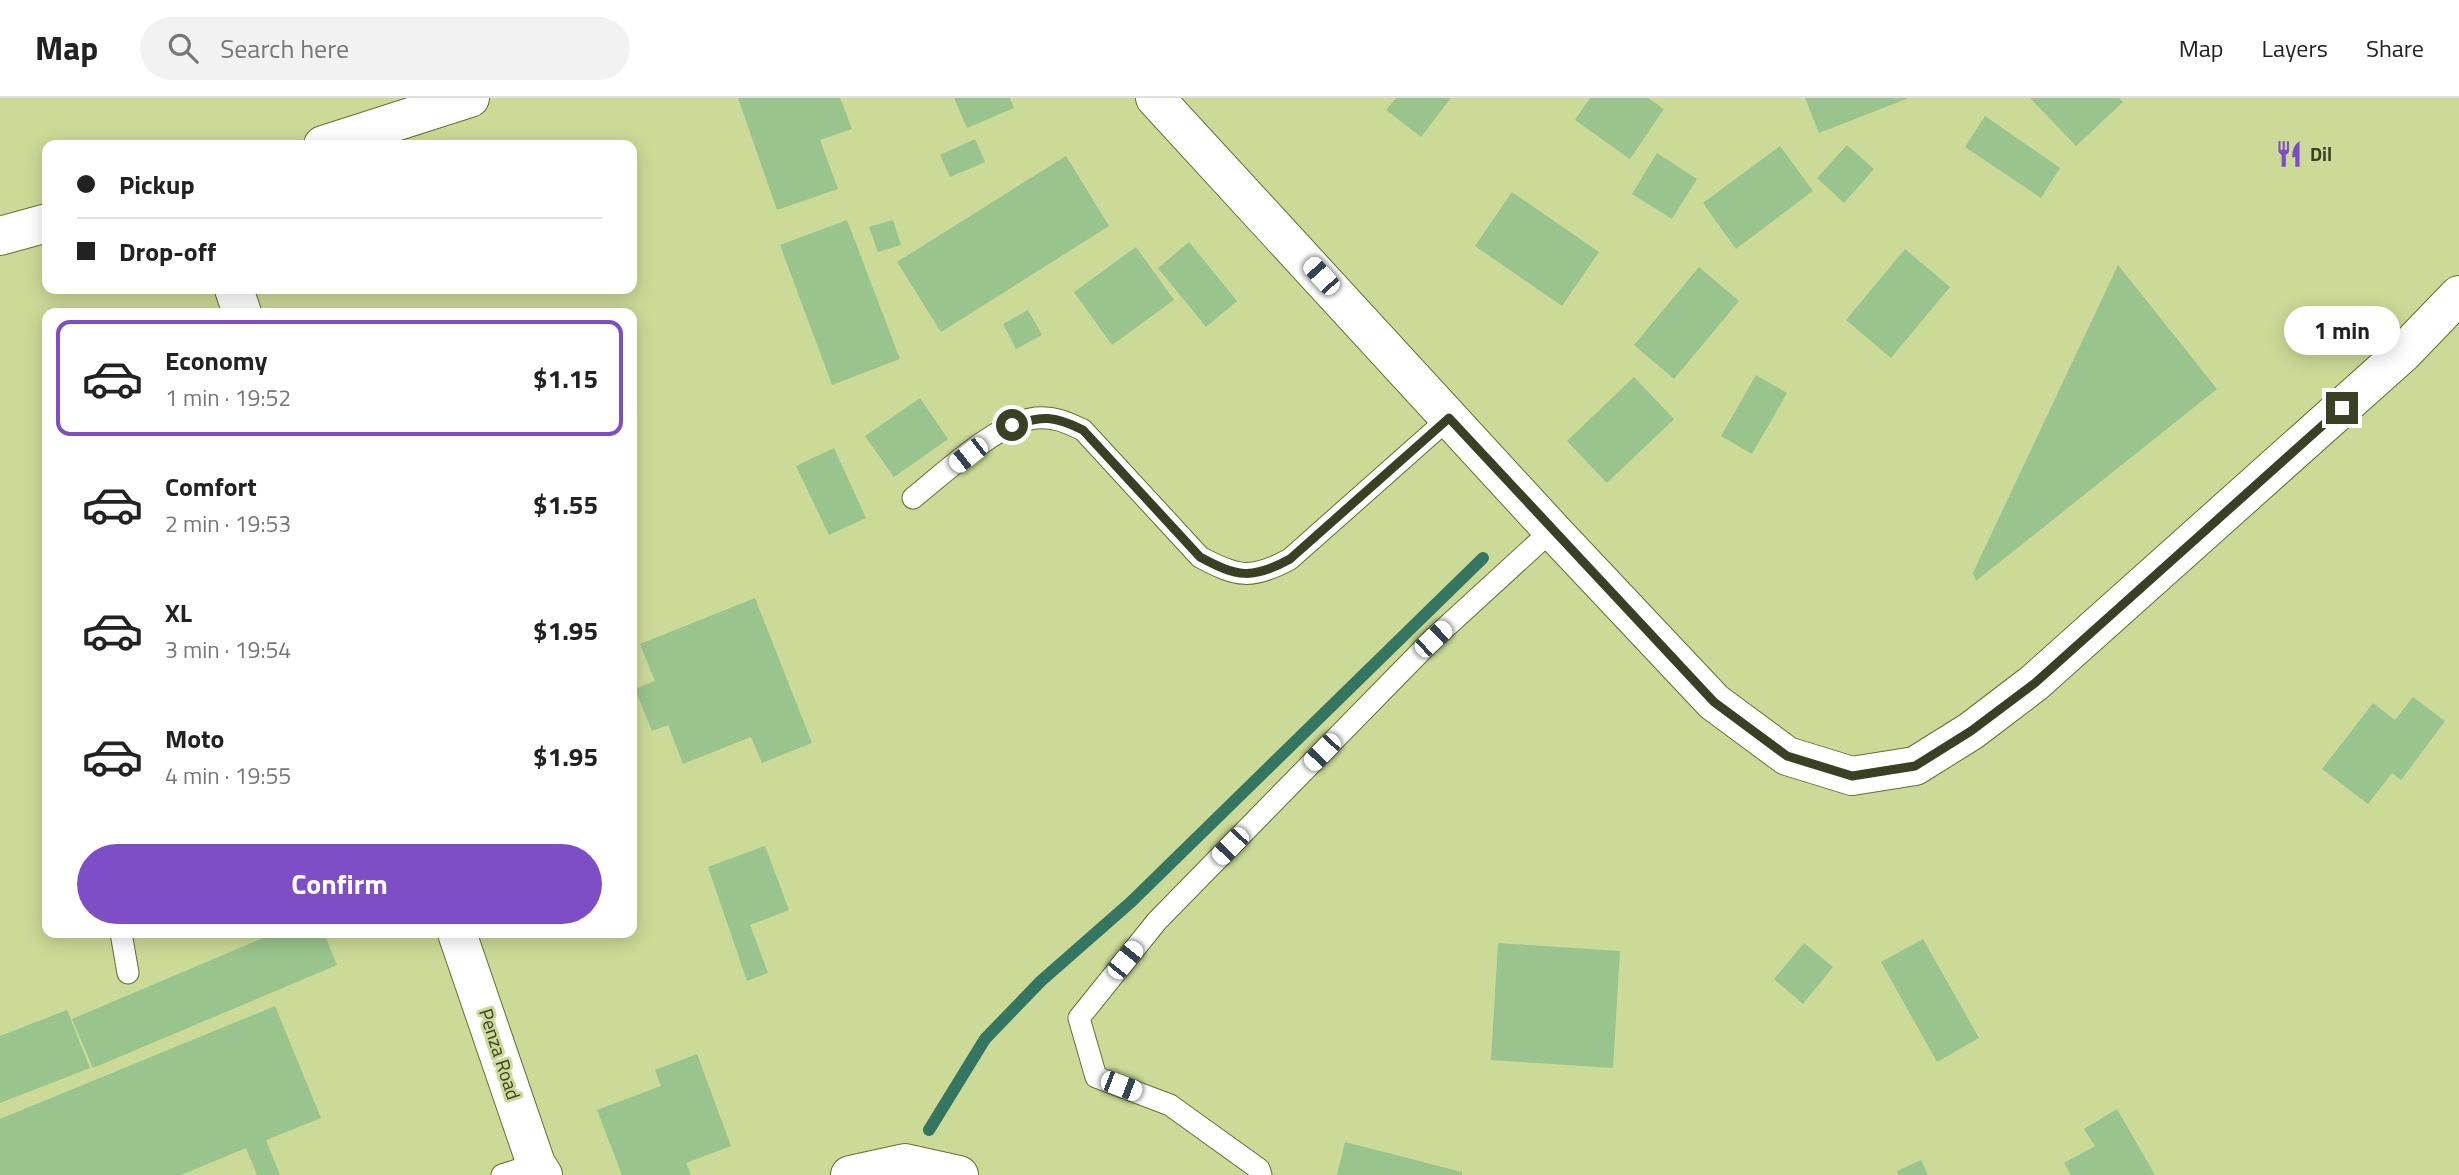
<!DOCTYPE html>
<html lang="en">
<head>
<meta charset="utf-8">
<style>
  :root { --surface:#fff; --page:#f2f2f2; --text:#222; --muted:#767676; --line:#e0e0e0; --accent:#7d4ec6 }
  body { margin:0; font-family:"Titillium Web",sans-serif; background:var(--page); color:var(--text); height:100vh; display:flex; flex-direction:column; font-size:26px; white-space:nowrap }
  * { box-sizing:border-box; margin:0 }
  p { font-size:23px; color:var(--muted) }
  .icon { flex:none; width:38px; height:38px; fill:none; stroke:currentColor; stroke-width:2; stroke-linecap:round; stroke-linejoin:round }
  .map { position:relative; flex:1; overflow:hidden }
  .drawer { position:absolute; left:42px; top:210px; width:595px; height:630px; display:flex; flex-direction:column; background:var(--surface); border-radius:14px; box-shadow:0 4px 18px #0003 }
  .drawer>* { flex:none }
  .hud { position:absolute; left:42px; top:42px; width:595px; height:154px; border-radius:14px; box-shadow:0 4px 18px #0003; display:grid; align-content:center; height:154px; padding:0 35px; background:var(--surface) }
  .end { position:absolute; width:32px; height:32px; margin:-16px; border:9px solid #3a4024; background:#fff; box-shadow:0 0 0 4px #fff }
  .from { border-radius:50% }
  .bubble { position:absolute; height:49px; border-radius:24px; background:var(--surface); box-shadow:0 4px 18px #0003; font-size:23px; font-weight:700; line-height:49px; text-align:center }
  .car { position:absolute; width:21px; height:42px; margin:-21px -10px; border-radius:9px; box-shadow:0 0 5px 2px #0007; background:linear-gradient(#fff 24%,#345 0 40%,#fff 0 76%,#345 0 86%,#fff 0) }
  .hud b { display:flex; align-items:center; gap:24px; height:66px; font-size:26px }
  .hud b+b { border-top:2px solid var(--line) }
  .hud i { width:18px; height:18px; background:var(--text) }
  ul { padding:12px 0 0; list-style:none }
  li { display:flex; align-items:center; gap:21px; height:116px; margin:0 14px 10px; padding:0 21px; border:4px solid transparent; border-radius:14px }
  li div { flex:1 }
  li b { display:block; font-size:26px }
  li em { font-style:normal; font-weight:700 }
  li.selected { border-color:var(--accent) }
  li>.icon { width:63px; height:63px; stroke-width:1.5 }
  .primary-button { display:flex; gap:14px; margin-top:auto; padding:14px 35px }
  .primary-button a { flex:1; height:80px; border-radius:42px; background:var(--accent); color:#fff; font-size:28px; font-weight:700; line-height:80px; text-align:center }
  header { display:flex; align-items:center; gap:42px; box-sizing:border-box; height:98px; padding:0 35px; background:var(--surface); border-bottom:2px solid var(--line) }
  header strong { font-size:33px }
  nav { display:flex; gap:38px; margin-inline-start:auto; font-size:24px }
  .search { width:490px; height:63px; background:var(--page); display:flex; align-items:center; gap:18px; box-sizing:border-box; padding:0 24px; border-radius:38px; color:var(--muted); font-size:26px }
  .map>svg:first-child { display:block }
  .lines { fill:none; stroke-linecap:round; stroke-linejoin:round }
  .stream { stroke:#357662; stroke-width:12 }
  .building { fill:#9ac48d }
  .service-casing { stroke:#646f30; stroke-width:23 }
  .minor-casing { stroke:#646f30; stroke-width:40 }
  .tertiary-casing { stroke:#646f30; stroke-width:40 }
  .secondary-casing { stroke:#646f30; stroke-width:40 }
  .service { stroke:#fff; stroke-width:21 }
  .minor { stroke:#fff; stroke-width:38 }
  .tertiary { stroke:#fff; stroke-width:38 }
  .secondary { stroke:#fff; stroke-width:38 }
  .route { stroke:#3a4024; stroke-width:9 }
  .labels { text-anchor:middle; stroke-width:6; stroke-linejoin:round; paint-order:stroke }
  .poi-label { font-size:19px; font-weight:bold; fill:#3a4024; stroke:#cbda97; text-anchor:start }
  .street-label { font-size:19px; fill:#3a4024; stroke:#cbda97 }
</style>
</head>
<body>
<header>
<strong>Map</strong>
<div class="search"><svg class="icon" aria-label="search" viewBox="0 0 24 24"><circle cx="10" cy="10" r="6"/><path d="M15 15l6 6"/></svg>Search here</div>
<nav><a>Map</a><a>Layers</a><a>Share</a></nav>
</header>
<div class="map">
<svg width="2459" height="1077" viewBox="0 0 2459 1077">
  <rect width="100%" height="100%" fill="#cbda97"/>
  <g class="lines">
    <!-- stream -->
    <path class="stream" d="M929,1032L985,941L1041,883L1131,804L1483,460"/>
  </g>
  <!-- building -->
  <path class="building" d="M738,0H840L852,31L820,42L838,91L777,112Z
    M954,0H1010L1014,10L967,30Z
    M1396,0H1451L1421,39L1386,12Z
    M1590,0H1648L1664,11L1630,61L1575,22Z
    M1805,0H1909L1819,35Z
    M2030,0H2119L2123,4L2076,48Z
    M1985,18L2060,70L2041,100L1965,49Z
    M975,41L985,64L950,79L940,57Z
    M1847,47L1874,71L1844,105L1817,80Z
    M1780,48L1813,93L1736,151L1703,105Z
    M1657,55L1697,81L1672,121L1632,96Z
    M1066,58L1109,128L941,234L897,164Z
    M1512,94L1599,154L1562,208L1475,148Z
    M847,122L900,261L832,287L780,147Z
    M893,122L901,147L878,154L869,129Z
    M1189,144L1237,203L1206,229L1158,170Z
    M1136,149L1174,202L1112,247L1074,194Z
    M1905,151L1950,189L1891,260L1846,222Z
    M2118,167L2217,291L1976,483L1973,475Z
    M1699,169L1739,203L1674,281L1634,247Z
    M1028,212L1042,237L1016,251L1003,226Z
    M1756,277L1787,295L1752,356L1721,338Z
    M1634,279L1674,321L1607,385L1567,343Z
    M920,300L948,341L894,379L865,338Z
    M834,350L866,420L829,437L796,368Z
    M755,500L812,645L762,665L751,639L683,666L668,627L652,633L635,591L655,583L640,546Z
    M2413,599L2445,623L2401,682L2392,675L2368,706L2322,671L2373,605L2395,622Z
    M765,748L789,812L750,827L768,875L747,883L708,769Z
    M275,835H324L337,867L93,970L72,921Z
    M1923,841L1979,940L1937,964L1881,864Z
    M1498,845L1620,853L1613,970L1491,962Z
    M1804,845L1833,869L1803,906L1774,881Z
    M275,908L321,1020L266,1042L280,1077H257L246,1050L181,1077H0V1021Z
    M67,912L90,970L0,1005V938Z
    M697,956L731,1048L686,1065L691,1077H622L597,1012L661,988L655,972Z
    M2117,1011L2155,1077H2071L2064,1065L2095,1048L2084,1031Z
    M1345,1044L1462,1074V1077H1337Z
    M1921,1062L1928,1077H1898L1897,1073Z"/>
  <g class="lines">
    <defs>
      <path id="service" d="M913,400C943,376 998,324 1036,320C1054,318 1068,325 1083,332L1200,459C1237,479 1252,482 1290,461L1449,320
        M121,835L128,875
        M502,1077L536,1066
        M1261,1077L1259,1071L1170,1007L1096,979L1079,920L1157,823L1433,541L1552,432"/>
      <path id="minor" d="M0,138L47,125"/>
      <path id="tertiary" d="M323,47L470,0
        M234,191L242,215
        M457,835L536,1066L543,1077
        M850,1077L905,1065L959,1077"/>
      <path id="secondary" d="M1155,0L1552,432L1714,604L1787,658L1852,678L1915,668L1971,633L2034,585L2403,255L2459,197"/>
    </defs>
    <!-- service casing -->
    <use href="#service" class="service-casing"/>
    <!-- minor casing -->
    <use href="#minor" class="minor-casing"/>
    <!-- tertiary casing -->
    <use href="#tertiary" class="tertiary-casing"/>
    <!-- secondary casing -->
    <use href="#secondary" class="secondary-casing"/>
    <!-- service -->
    <use href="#service" class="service"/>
    <!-- minor -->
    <use href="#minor" class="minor"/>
    <!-- tertiary -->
    <use href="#tertiary" class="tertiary"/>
    <!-- secondary -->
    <use href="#secondary" class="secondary"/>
  </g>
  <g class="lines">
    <!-- route -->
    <path class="route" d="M1012,327C1043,318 1053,317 1083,332L1200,459C1237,479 1252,482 1290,461L1449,320L1714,604L1787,658L1852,678L1915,668L1971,633L2035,585L2342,310"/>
  </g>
  <!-- icons -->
  <defs>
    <symbol id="restaurant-bare" viewBox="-9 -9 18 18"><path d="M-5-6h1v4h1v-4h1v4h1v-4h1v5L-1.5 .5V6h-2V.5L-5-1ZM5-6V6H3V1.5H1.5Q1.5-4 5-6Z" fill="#7d4ec6" stroke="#cbda97" stroke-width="2.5" paint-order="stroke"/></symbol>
  </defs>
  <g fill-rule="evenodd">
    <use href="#restaurant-bare" x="2270" y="37" width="38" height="38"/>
  </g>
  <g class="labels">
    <!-- poi labels -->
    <g class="poi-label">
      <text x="2310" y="63">Dil</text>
    </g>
    <!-- street labels -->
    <g class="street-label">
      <text transform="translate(500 956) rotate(72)" y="7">Penza Road</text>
    </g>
  </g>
</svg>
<i class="end from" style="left:1012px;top:327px"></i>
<i class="end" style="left:2342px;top:310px"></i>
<div class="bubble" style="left:2284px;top:208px;width:116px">1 min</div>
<i class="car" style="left:1321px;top:178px;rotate:318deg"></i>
<i class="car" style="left:968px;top:357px;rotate:232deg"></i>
<i class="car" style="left:1433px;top:541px;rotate:47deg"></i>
<i class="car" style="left:1322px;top:654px;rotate:224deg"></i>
<i class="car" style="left:1230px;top:748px;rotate:224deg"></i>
<i class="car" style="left:1125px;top:862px;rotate:39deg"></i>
<i class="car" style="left:1121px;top:988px;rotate:111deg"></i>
<div class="hud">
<b><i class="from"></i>Pickup</b>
<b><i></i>Drop-off</b>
</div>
<section class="drawer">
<ul>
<li class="selected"><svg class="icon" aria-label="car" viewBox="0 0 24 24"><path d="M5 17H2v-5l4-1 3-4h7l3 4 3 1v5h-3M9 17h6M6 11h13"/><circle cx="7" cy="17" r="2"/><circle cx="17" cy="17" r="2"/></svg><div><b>Economy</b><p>1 min · 19:52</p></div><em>$1.15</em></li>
<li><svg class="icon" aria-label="car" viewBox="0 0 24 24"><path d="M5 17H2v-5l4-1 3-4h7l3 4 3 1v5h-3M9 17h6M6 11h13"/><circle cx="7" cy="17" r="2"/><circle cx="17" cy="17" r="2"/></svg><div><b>Comfort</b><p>2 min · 19:53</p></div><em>$1.55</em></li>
<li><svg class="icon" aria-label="car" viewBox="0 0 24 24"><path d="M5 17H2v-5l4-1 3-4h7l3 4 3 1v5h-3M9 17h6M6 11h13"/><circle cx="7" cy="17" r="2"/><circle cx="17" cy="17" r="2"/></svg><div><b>XL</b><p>3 min · 19:54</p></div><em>$1.95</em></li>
<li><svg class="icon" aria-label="car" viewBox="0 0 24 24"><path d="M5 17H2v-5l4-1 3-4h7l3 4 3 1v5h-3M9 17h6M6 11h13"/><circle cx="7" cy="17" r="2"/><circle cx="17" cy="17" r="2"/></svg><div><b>Moto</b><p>4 min · 19:55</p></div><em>$1.95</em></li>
</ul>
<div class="primary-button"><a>Confirm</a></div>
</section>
</div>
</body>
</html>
